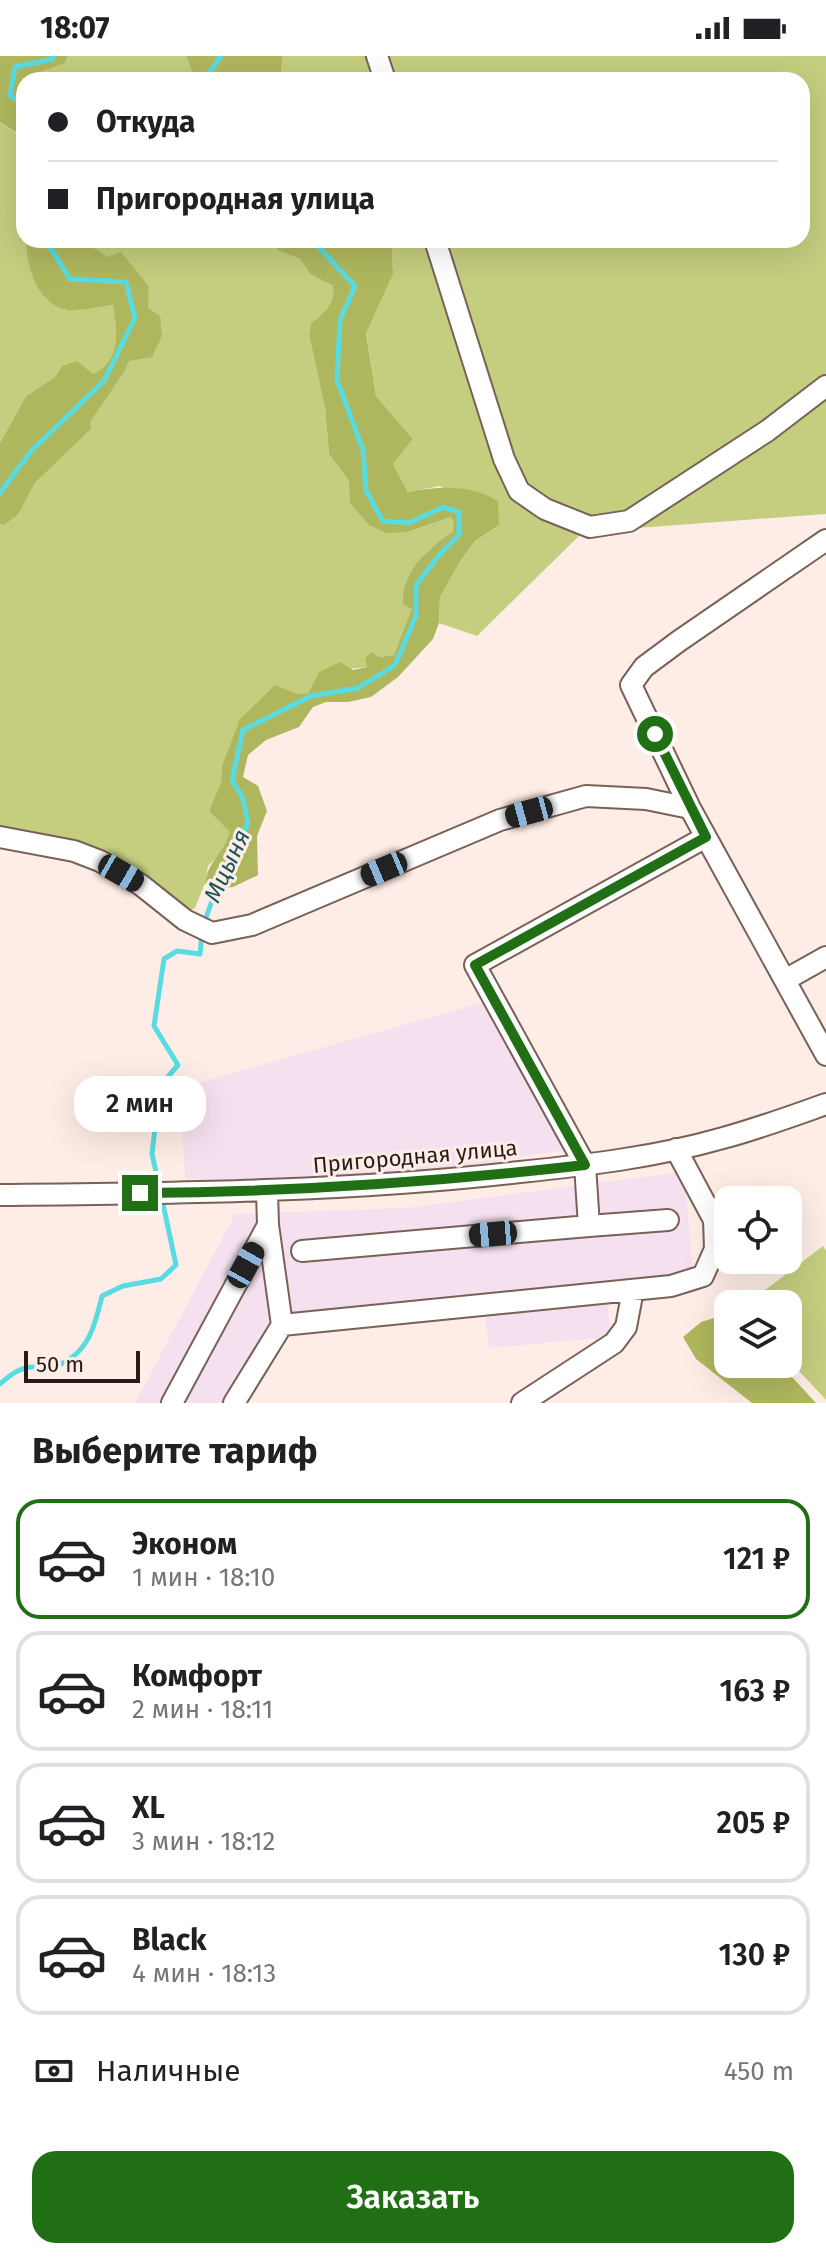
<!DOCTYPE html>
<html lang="ru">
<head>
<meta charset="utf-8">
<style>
  :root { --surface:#fff; --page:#f2f2f2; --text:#202124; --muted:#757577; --line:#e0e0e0; --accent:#206f15 }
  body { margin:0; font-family:"Fira Sans",sans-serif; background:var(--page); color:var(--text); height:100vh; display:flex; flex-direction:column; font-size:30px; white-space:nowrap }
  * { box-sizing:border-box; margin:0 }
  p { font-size:26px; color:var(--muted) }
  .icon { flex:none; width:44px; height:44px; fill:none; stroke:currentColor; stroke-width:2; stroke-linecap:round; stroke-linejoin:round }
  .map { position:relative; height:1347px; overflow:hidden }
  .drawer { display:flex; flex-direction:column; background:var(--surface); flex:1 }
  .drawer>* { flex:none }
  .top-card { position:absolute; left:16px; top:16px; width:794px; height:176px; border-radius:24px; box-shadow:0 8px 32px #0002; display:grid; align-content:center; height:176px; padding:0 32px; background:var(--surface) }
  .buttons { position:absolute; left:714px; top:1130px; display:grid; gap:16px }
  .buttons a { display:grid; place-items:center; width:88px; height:88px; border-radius:16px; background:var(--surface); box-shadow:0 8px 32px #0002; font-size:40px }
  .scale { position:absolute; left:24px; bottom:20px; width:116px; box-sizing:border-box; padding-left:8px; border:4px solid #251b17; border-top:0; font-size:22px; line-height:28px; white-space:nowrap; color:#251b17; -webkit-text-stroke:6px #feede6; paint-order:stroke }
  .end { position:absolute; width:36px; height:36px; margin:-18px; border:10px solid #206f15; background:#fff; box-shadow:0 0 0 4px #fff }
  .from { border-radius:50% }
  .bubble { position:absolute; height:56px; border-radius:24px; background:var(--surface); box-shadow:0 8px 32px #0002; font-size:26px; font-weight:600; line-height:56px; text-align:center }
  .car { position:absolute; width:24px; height:48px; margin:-24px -12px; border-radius:10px; box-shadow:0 0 6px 2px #0007; background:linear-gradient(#222 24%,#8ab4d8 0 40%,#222 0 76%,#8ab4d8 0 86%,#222 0) }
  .top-card b { display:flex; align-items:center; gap:28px; height:76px; font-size:30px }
  .top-card b+b { border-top:2px solid var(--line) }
  .top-card i { width:20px; height:20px; background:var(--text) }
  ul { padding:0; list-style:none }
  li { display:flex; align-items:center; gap:24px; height:120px; margin:0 16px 12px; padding:0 16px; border:4px solid var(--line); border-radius:24px }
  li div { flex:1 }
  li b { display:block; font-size:30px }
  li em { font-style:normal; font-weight:600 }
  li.current { border-color:var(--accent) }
  li>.icon { width:72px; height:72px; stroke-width:1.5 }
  h2 { padding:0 32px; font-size:36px; line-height:96px }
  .pay { display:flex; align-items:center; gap:20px; height:88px; padding:0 32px; font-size:30px }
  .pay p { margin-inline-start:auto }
  .cta { display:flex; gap:16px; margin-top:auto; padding:16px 32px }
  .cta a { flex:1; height:92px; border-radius:24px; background:var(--accent); color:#fff; font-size:32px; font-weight:600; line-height:92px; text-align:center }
  .status { display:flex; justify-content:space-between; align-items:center; height:56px; padding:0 40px; background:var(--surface); direction:ltr }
  .status svg { height:22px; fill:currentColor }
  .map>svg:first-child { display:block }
  .industrial { fill:#f5e0ef }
  .green { fill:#c5cd7f }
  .forest { fill:#afb75e }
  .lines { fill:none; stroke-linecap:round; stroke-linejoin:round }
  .stream { stroke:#58dce1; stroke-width:5 }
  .minor-casing { stroke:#796156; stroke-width:24 }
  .minor { stroke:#fff; stroke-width:20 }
  .route { stroke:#206f15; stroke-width:10 }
  .labels { text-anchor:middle; stroke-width:6; stroke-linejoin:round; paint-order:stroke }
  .street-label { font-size:22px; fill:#251b17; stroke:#feede6 }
  .water-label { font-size:24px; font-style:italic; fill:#1d5557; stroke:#feede6 }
</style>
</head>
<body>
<div class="status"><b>18:07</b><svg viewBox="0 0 49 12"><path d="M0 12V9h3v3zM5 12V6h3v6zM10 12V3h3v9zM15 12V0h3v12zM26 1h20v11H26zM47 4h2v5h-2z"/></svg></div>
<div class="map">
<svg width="826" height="1347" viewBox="0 0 826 1347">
  <rect width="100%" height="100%" fill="#feede6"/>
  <!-- industrial -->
  <path class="industrial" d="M488,945L575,1092L397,1122L185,1123L180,1032Z
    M681,1116L686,1132L694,1229L607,1242L610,1281L489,1292L484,1256L287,1276L240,1347H135L235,1158L406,1152Z"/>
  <!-- green -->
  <path class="green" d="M68,0H186L195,24H24V38L22,23L65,7Z
    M283,0H826V458L583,476L477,580L439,567L440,541L461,504L475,485L499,469L440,430L408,436L393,408L413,383L376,340L366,276L393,218L392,186L386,184H802V24H280Z
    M0,66L16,77L24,76V184L64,254L114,249C116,277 123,303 94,318L62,310L55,321L26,340L0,387Z
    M98,184H267L279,195L300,203L310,218L333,230C335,251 327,255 311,267L309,279L325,352L329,398L349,425L407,476L451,461L454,468V476C407,505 422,507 412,553C408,569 400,584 394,599L379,601L367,611L319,616L308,637L298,638L222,710L221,726L209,755L231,775L224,794L208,810L205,827L195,852L188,855L160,835L0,771V468L4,469L18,459L35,427L91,373L89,366C119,324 146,282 149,230L121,197L108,202L95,192Z
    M823,1190L826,1195V1344L788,1303V1248H747Z"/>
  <!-- forest -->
  <path class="forest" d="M0,0H68L65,7L22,23L24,76L17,77L0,66Z
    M186,0H283L280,24H195Z
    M26,184H98L95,192L108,201L121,196L149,230L148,252L160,260L162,280L152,301L129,305L124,316L90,366L91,373L35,427L18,459L4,469L0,468V387L26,340L55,321L62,310L77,305L93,318C122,304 117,276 113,249C101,250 73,257 63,253C35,243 27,210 26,184Z
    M267,184L392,185L393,218L366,277L376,340L413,383L393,408L408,436C439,430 470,428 498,445L499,469L475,485L461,504L440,541L439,567L433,583L398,621L371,641L348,646H326L313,651L299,671L266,684L248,699L243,721L258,730L267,755L257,780L258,819L233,831L209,833L205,827C209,803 223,799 230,776L209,755L221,726L222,710L240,663L275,629L298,638L308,637L319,616L340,606L353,614L367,611L365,602L372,596L379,601L394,599L412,553L403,548C401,516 429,491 453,476L454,468L451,461L407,476L387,477L369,469L350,447L349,425L329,398L325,352L309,279L311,267C325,256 335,249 333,230L310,218L300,203L279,195Z
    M727,1258L728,1308H780L816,1347H752L696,1303L683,1281L701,1266Z"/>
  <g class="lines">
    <!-- stream -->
    <path class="stream" d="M212,24L210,16L221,0
      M24,49L10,39L15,11L53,3V0
      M0,437L31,395L104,325L135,262L126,226L70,223L48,188L51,184
      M204,867L221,820L248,767L243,742L232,724L243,674L311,640L358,632L395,609L416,560V529L440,498L459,479V456L443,451L409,467L383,465L366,435L363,394L337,324L340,264L355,230L312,184
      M160,1133L152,1098L160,1030L178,1009L154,970L164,903L177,895L200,898L202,877
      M0,1328C10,1319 20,1311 34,1311C40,1311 48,1312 53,1311C88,1300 95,1270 102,1240L123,1230L161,1223L176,1209L162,1143"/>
    <defs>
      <path id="minor" d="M377,0L385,24
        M435,184L504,403L519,435L545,453L590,471L629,465L767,375L826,330
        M826,484L679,585L644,611L631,629L690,752L826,999
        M0,781L74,795L100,805L141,829L185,864L212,877L252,869L500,764L586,740L646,743L690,752
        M785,924L826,901
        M0,1139C174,1137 347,1136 520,1116C587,1109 657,1101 723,1082C757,1073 792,1060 826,1048
        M268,1169L282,1269
        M589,1170L668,1164
        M302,1195L589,1170L585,1109L475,909L706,781
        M172,1347L268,1169L267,1136
        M234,1347L282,1269L671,1230L703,1220L715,1193L714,1164L676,1093
        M522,1347L614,1287L626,1271L633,1234"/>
    </defs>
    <!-- minor casing -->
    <use href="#minor" class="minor-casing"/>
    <!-- minor -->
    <use href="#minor" class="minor"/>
  </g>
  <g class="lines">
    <!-- route -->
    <path class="route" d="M140,1137C289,1136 437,1126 585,1109L475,909L706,781L655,678"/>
  </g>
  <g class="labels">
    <!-- street labels -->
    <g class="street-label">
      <text transform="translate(415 1100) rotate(-5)" y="8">Пригородная улица</text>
    </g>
    <!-- water labels -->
    <g class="water-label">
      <text transform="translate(227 810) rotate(-65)" y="8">Мцыня</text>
    </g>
  </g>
</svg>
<div class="buttons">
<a><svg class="icon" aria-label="locate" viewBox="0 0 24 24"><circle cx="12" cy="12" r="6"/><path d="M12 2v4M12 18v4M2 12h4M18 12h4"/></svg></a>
<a><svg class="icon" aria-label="layers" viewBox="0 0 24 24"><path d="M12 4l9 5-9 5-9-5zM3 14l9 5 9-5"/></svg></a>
</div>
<div class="scale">50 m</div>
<i class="end from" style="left:655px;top:678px"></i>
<i class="end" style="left:140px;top:1137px"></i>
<div class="bubble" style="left:74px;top:1020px;width:132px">2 мин</div>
<i class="car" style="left:529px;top:756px;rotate:255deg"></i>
<i class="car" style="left:384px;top:813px;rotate:247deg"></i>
<i class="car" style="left:121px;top:817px;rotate:120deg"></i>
<i class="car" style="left:493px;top:1178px;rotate:265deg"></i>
<i class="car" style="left:246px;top:1209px;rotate:29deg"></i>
<div class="top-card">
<b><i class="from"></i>Откуда</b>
<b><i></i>Пригородная улица</b>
</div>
</div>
<section class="drawer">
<h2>Выберите тариф</h2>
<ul>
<li class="current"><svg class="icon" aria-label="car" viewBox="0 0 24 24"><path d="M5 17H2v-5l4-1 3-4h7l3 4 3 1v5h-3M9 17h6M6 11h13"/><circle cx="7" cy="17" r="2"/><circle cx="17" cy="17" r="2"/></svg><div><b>Эконом</b><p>1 мин · 18:10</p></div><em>121 ₽</em></li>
<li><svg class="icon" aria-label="car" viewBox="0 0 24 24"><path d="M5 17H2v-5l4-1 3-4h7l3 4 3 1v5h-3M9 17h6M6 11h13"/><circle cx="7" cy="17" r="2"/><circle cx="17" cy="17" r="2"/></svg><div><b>Комфорт</b><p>2 мин · 18:11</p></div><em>163 ₽</em></li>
<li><svg class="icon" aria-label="car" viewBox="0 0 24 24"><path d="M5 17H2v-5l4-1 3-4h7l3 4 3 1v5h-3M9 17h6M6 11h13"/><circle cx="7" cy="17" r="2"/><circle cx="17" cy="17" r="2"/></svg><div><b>XL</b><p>3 мин · 18:12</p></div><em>205 ₽</em></li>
<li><svg class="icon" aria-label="car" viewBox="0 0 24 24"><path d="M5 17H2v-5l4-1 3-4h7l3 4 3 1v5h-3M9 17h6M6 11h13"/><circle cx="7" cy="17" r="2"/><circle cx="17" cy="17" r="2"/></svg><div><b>Black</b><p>4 мин · 18:13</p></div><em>130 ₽</em></li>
</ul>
<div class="pay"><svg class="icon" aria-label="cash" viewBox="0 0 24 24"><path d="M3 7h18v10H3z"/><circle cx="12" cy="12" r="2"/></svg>Наличные<p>450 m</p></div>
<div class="cta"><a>Заказать</a></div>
</section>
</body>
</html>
